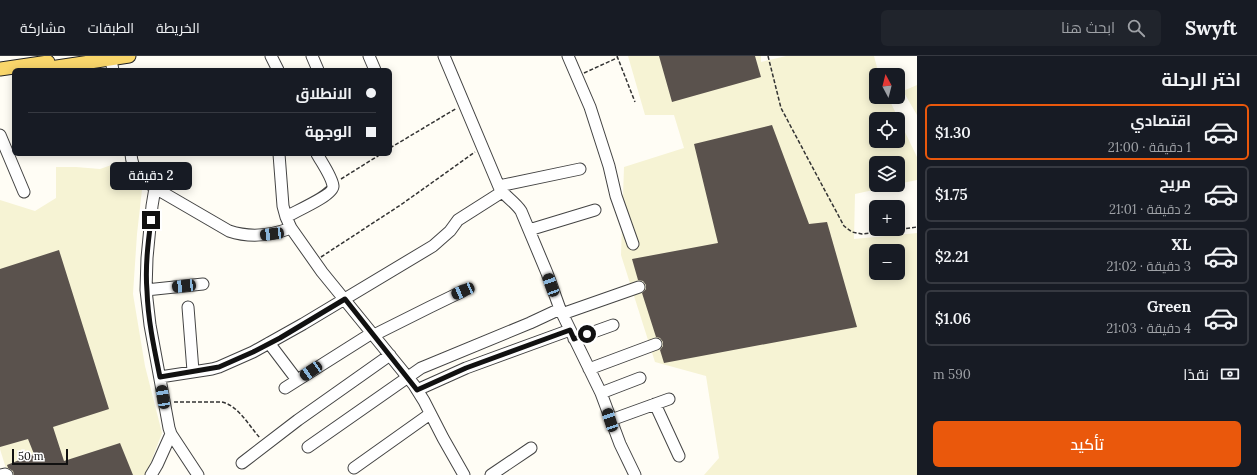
<!DOCTYPE html>
<html lang="ar">
<head>
<meta charset="utf-8">
<style>
  :root { --surface:#171b24; --page:#20242c; --text:#f1f3f6; --muted:#9ea1a6; --line:#363941; --accent:#ea580c }
  body { margin:0; font-family:Lora,Cairo,serif; background:var(--page); color:var(--text); direction:rtl; height:100vh; display:flex; flex-direction:column; font-size:15px; white-space:nowrap }
  * { box-sizing:border-box; margin:0 }
  p { font-size:13px; color:var(--muted) }
  .icon { flex:none; width:22px; height:22px; fill:none; stroke:currentColor; stroke-width:2; stroke-linecap:round; stroke-linejoin:round }
  .map { position:relative; flex:1; overflow:hidden; direction:ltr }
  .side { display:flex; flex-direction:column; background:var(--surface); width:340px }
  .side>* { flex:none }
  .guide { position:absolute; left:12px; top:12px; width:380px; height:88px; border-radius:6px; box-shadow:0 2px 10px #0003; direction:rtl; display:grid; align-content:center; height:88px; padding:0 16px; background:var(--surface) }
  .needle { width:26px; rotate:353deg }
  .fabs { position:absolute; left:869px; top:12px; display:grid; gap:8px }
  .fabs a { display:grid; place-items:center; width:36px; height:36px; border-radius:6px; background:var(--surface); box-shadow:0 2px 10px #0003; font-size:20px }
  .scale { position:absolute; left:12px; bottom:10px; width:56px; box-sizing:border-box; padding-left:4px; border:2px solid #111; border-top:0; font-size:11px; line-height:14px; white-space:nowrap; color:#111; -webkit-text-stroke:3px #fff; paint-order:stroke }
  .end { position:absolute; width:18px; height:18px; margin:-9px; border:5px solid #111; background:#fff; box-shadow:0 0 0 2px #fff }
  .from { border-radius:50% }
  .bubble { position:absolute; height:28px; border-radius:6px; background:var(--surface); box-shadow:0 2px 10px #0003; font-size:13px; font-weight:600; line-height:28px; text-align:center; direction:rtl }
  .car { position:absolute; width:12px; height:24px; margin:-12px -6px; border-radius:5px; box-shadow:0 0 3px 1px #0007; background:linear-gradient(#222 24%,#8ab4d8 0 40%,#222 0 76%,#8ab4d8 0 86%,#222 0) }
  .guide b { display:flex; align-items:center; gap:14px; height:38px; font-size:15px }
  .guide b+b { border-top:1px solid var(--line) }
  .guide i { width:10px; height:10px; background:var(--text) }
  ul { padding:0; list-style:none }
  li { display:flex; align-items:center; gap:12px; height:56px; margin:0 8px 6px; padding:0 8px; border:2px solid var(--line); border-radius:6px }
  li div { flex:1 }
  li b { display:block; font-size:15px }
  li em { font-style:normal; font-weight:600 }
  li.active { border-color:var(--accent) }
  li>.icon { width:36px; height:36px; stroke-width:1.5 }
  h2 { padding:0 16px; font-size:18px; line-height:48px }
  .pay { display:flex; align-items:center; gap:10px; height:44px; padding:0 16px; font-size:15px }
  .pay p { margin-inline-start:auto }
  .cta { display:flex; gap:8px; margin-top:auto; padding:8px 16px }
  .cta a { flex:1; height:46px; border-radius:6px; background:var(--accent); color:#fff; font-size:16px; font-weight:600; line-height:46px; text-align:center }
  header { display:flex; align-items:center; gap:24px; box-sizing:border-box; height:56px; padding:0 20px; background:var(--surface); border-bottom:1px solid var(--line) }
  header strong { font-size:19px }
  nav { display:flex; gap:22px; margin-inline-start:auto; font-size:14px }
  .search { width:280px; height:36px; background:var(--page); display:flex; align-items:center; gap:10px; box-sizing:border-box; padding:0 14px; border-radius:6px; color:var(--muted); font-size:15px }
  main { display:flex; flex:1; min-height:0 }
  .map>svg:first-child { display:block }
  .farmland { fill:#f6f3d4; fill-rule:evenodd }
  .building { fill:#5a524d }
  .lines { fill:none; stroke-linecap:round; stroke-linejoin:round }
  .minor-casing { stroke:#444; stroke-width:13 }
  .major-casing { stroke:#222; stroke-width:15 }
  .path { stroke:#333; stroke-width:1.5; stroke-dasharray:4 2; stroke-linecap:butt }
  .minor { stroke:#fff; stroke-width:11 }
  .major { stroke:#f9d66b; stroke-width:13 }
  .route { stroke:#111; stroke-width:5 }
</style>
</head>
<body>
<header>
<strong>Swyft</strong>
<div class="search"><svg class="icon" aria-label="search" viewBox="0 0 24 24"><circle cx="10" cy="10" r="6"/><path d="M15 15l6 6"/></svg>ابحث هنا</div>
<nav><a>الخريطة</a><a>الطبقات</a><a>مشاركة</a></nav>
</header>
<main>
<section class="side">
<h2>اختر الرحلة</h2>
<ul>
<li class="active"><svg class="icon" aria-label="car" viewBox="0 0 24 24"><path d="M5 17H2v-5l4-1 3-4h7l3 4 3 1v5h-3M9 17h6M6 11h13"/><circle cx="7" cy="17" r="2"/><circle cx="17" cy="17" r="2"/></svg><div><b>اقتصادي</b><p>1 دقيقة · 21:00</p></div><em>$1.30</em></li>
<li><svg class="icon" aria-label="car" viewBox="0 0 24 24"><path d="M5 17H2v-5l4-1 3-4h7l3 4 3 1v5h-3M9 17h6M6 11h13"/><circle cx="7" cy="17" r="2"/><circle cx="17" cy="17" r="2"/></svg><div><b>مريح</b><p>2 دقيقة · 21:01</p></div><em>$1.75</em></li>
<li><svg class="icon" aria-label="car" viewBox="0 0 24 24"><path d="M5 17H2v-5l4-1 3-4h7l3 4 3 1v5h-3M9 17h6M6 11h13"/><circle cx="7" cy="17" r="2"/><circle cx="17" cy="17" r="2"/></svg><div><b>XL</b><p>3 دقيقة · 21:02</p></div><em>$2.21</em></li>
<li><svg class="icon" aria-label="car" viewBox="0 0 24 24"><path d="M5 17H2v-5l4-1 3-4h7l3 4 3 1v5h-3M9 17h6M6 11h13"/><circle cx="7" cy="17" r="2"/><circle cx="17" cy="17" r="2"/></svg><div><b>Green</b><p>4 دقيقة · 21:03</p></div><em>$1.06</em></li>
</ul>
<div class="pay"><svg class="icon" aria-label="cash" viewBox="0 0 24 24"><path d="M3 7h18v10H3z"/><circle cx="12" cy="12" r="2"/></svg>نقدًا<p>590 m</p></div>
<div class="cta"><a>تأكيد</a></div>
</section>
<div class="map">
<svg width="917" height="419" viewBox="0 0 917 419">
  <rect width="100%" height="100%" fill="#fffdf5"/>
  <!-- farmland -->
  <path class="farmland" d="M628,0H761V6L786,0H874L879,19H876V41H888L917,101V124L898,128V107H876V129H896L855,138L854,183L917,177V419H704L719,402L706,320L655,306L621,199L624,111L684,92L674,59H645ZM876,63H898V85H876ZM876,195H898V217H876Z
    M917,29V59L903,35Z
    M120,106L142,134L137,178L133,238L145,310L162,377L146,419H8L0,393V144L35,155L56,142V111H76L100,113Z"/>
  <!-- building -->
  <path class="building" d="M659,0H755L761,21L672,46Z
    M772,69L809,168L827,166L857,271L664,307L660,294L663,290V286L660,282L656,281L642,237L646,233V229L643,225L638,224L632,203L718,187L694,88Z
    M59,194L109,353L53,371L64,405L120,387L133,419H14L13,415L8,412L7,409L34,398L28,383L0,391V213Z"/>
  <g class="lines">
    <defs>
      <path id="minor" d="M110,0L113,14
        M271,0L278,14
        M312,0L318,14
        M369,0L375,14
        M444,0L500,133C506,141 515,146 521,155L547,217L560,253L601,337L620,388L635,419
        M568,0L590,51L609,110L616,140L633,188
        M0,79L24,136
        M131,98C132,115 142,122 155,132L229,175C250,182 270,180 291,172
        M279,98L283,150L286,161L291,172L322,216L414,329L424,345L443,382L464,419
        M499,130L580,113
        M155,132L152,150L147,202L146,234L150,269L169,372L171,378L198,419
        M286,161C294,156 334,139 333,130C332,121 322,107 317,98
        M529,174L595,154
        M146,234L203,228
        M188,251L193,315
        M562,258L639,231
        M374,279L430,251L463,235
        M574,283L613,269
        M269,287L297,324
        M589,313L656,288
        M160,321L212,313L219,311L253,296L303,268L433,190L450,175L458,164L502,136
        M285,332L372,277
        M417,334L466,312L570,274
        M601,337L640,322
        M655,348L679,400
        M611,364L669,343
        M308,391L421,312L530,267L560,253
        M242,407L298,364L390,299
        M354,412L430,358
        M1,419L5,418L7,419
        M151,419L157,409L171,378
        M491,419L531,392"/>
      <path id="major" d="M0,13L48,6
        M37,14L129,0"/>
    </defs>
    <!-- minor casing -->
    <use href="#minor" class="minor-casing"/>
    <!-- major casing -->
    <use href="#major" class="major-casing"/>
    <!-- path -->
    <path class="path" d="M617,0L635,46
      M768,0L781,52L815,116L844,170L852,176L862,178L917,171
      M584,17L617,2
      M390,92L457,52
      M341,123L381,98
      M321,201L402,148L475,96
      M174,346H222C239,350 249,370 260,382"/>
    <!-- minor -->
    <use href="#minor" class="minor"/>
    <!-- major -->
    <use href="#major" class="major"/>
  </g>
  <g class="lines">
    <!-- route -->
    <path class="route" d="M151,164C148,187 145,211 147,235C148,264 154,292 160,321L219,311L253,296L280,282L345,243L417,334L466,312L570,274L574,283L587,278"/>
  </g>
</svg>
<div class="fabs">
<a><svg class="needle" viewBox="-14 -14 28 28"><path d="M0-13l5 13h-10z" fill="#e53935"/><path d="M0 13l5-13h-10z" fill="#9ea1a6"/></svg></a>
<a><svg class="icon" aria-label="locate" viewBox="0 0 24 24"><circle cx="12" cy="12" r="6"/><path d="M12 2v4M12 18v4M2 12h4M18 12h4"/></svg></a>
<a><svg class="icon" aria-label="layers" viewBox="0 0 24 24"><path d="M12 4l9 5-9 5-9-5zM3 14l9 5 9-5"/></svg></a>
<a>+</a>
<a>−</a>
</div>
<div class="scale">50 m</div>
<i class="end from" style="left:587px;top:278px"></i>
<i class="end" style="left:151px;top:164px"></i>
<div class="bubble" style="left:110px;top:106px;width:82px">2 دقيقة</div>
<i class="car" style="left:272px;top:178px;rotate:263deg"></i>
<i class="car" style="left:551px;top:229px;rotate:340deg"></i>
<i class="car" style="left:184px;top:230px;rotate:264deg"></i>
<i class="car" style="left:463px;top:235px;rotate:247deg"></i>
<i class="car" style="left:311px;top:315px;rotate:236deg"></i>
<i class="car" style="left:163px;top:341px;rotate:351deg"></i>
<i class="car" style="left:610px;top:364px;rotate:342deg"></i>
<div class="guide">
<b><i class="from"></i>الانطلاق</b>
<b><i></i>الوجهة</b>
</div>
</div>
</main>
</body>
</html>
